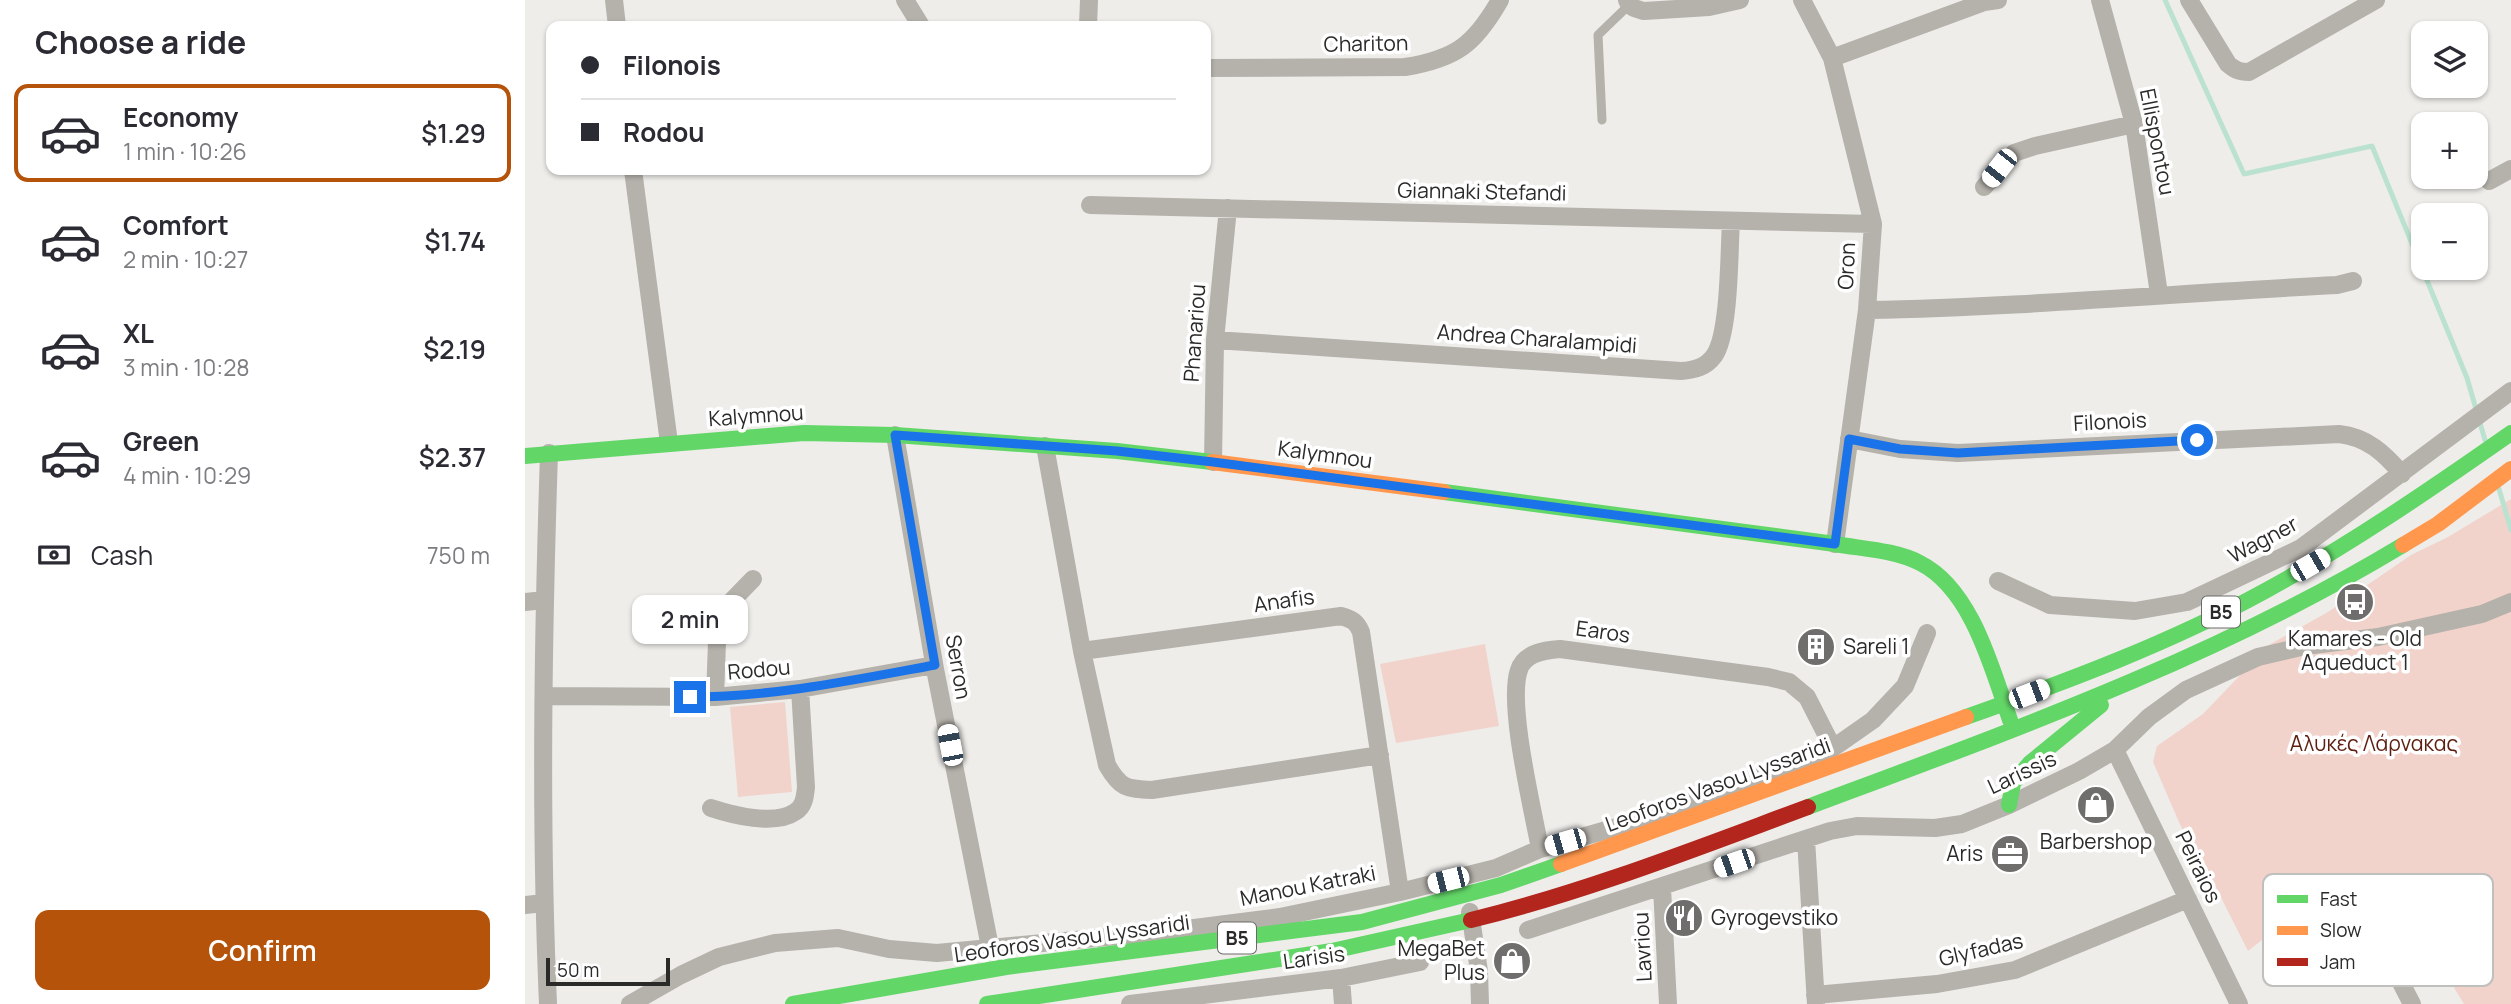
<!DOCTYPE html>
<html lang="en">
<head>
<meta charset="utf-8">
<style>
  :root { --surface:#fff; --page:#f2f2f3; --text:#2b2b33; --muted:#7c7c81; --line:#e1e1e2; --accent:#b45309 }
  body { margin:0; font-family:Manrope,sans-serif; background:var(--page); color:var(--text); height:100vh; display:flex; flex-direction:column; font-size:26px; white-space:nowrap }
  * { box-sizing:border-box; margin:0 }
  p { font-size:23px; color:var(--muted) }
  .icon { flex:none; width:38px; height:38px; fill:none; stroke:currentColor; stroke-width:2; stroke-linecap:round; stroke-linejoin:round }
  .map { position:relative; flex:1; overflow:hidden }
  .panel { display:flex; flex-direction:column; background:var(--surface); width:525px }
  .panel>* { flex:none }
  .top-card { position:absolute; left:21px; top:21px; width:665px; height:154px; border-radius:14px; box-shadow:0 2px 5px #0004; display:grid; align-content:center; height:154px; padding:0 35px; background:var(--surface) }
  .tools { position:absolute; left:1886px; top:21px; display:grid; gap:14px }
  .tools a { display:grid; place-items:center; width:77px; height:77px; border-radius:14px; background:var(--surface); box-shadow:0 2px 5px #0004; font-size:35px }
  .scale { position:absolute; left:21px; bottom:18px; width:124px; box-sizing:border-box; padding-left:7px; border:4px solid #2a2a28; border-top:0; font-size:19px; line-height:24px; white-space:nowrap; color:#2a2a28; -webkit-text-stroke:5px #fff; paint-order:stroke }
  .end { position:absolute; width:32px; height:32px; margin:-16px; border:9px solid #1a73e8; background:#fff; box-shadow:0 0 0 4px #fff }
  .from { border-radius:50% }
  .bubble { position:absolute; height:49px; border-radius:14px; background:var(--surface); box-shadow:0 2px 5px #0004; font-size:23px; font-weight:600; line-height:49px; text-align:center }
  .car { position:absolute; width:21px; height:42px; margin:-21px -10px; border-radius:9px; box-shadow:0 0 5px 2px #0007; background:linear-gradient(#fff 24%,#345 0 40%,#fff 0 76%,#345 0 86%,#fff 0) }
  .top-card b { display:flex; align-items:center; gap:24px; height:66px; font-size:26px }
  .top-card b+b { border-top:2px solid var(--line) }
  .top-card i { width:18px; height:18px; background:var(--text) }
  ul { padding:0; list-style:none }
  li { display:flex; align-items:center; gap:21px; height:98px; margin:0 14px 10px; padding:0 21px; border:4px solid transparent; border-radius:14px }
  li div { flex:1 }
  li b { display:block; font-size:26px }
  li em { font-style:normal; font-weight:600 }
  li.on { border-color:var(--accent) }
  li>.icon { width:63px; height:63px; stroke-width:1.5 }
  h2 { padding:0 35px; font-size:32px; line-height:84px }
  .pay { display:flex; align-items:center; gap:18px; height:77px; padding:0 35px; font-size:26px }
  .pay p { margin-inline-start:auto }
  .action { display:flex; gap:14px; margin-top:auto; padding:14px 35px }
  .action a { flex:1; height:80px; border-radius:14px; background:var(--accent); color:#fff; font-size:28px; font-weight:600; line-height:80px; text-align:center }
  main { display:flex; flex:1; min-height:0 }
  .map>svg:first-child { display:block }
  .green { fill:#f1d3cb }
  .lines { fill:none; stroke-linecap:round; stroke-linejoin:round }
  .stream { stroke:#bbe2d0; stroke-width:5 }
  .lane { stroke:#b5b1ab; stroke-width:9 }
  .street { stroke:#b5b1ab; stroke-width:18 }
  .fast { stroke:#63d668; stroke-width:16 }
  .slow { stroke:#ff974d; stroke-width:16 }
  .jam { stroke:#b3261e; stroke-width:16 }
  .route { stroke:#1a73e8; stroke-width:9 }
  .labels { text-anchor:middle; stroke-width:7; stroke-linejoin:round; paint-order:stroke }
  .shield { fill:#fff; stroke:#6a6a68; stroke-width:2 }
  .shield-label { font-size:19px; font-weight:bold; fill:#2a2a28 }
  .street-label { font-size:21px; fill:#2a2a28; stroke:#fff }
  .poi-label { font-size:21px; fill:#2a2a28; stroke:#fff }
  .park-label { font-size:21px; fill:#5e1e10; stroke:#fff }
  .key { fill:#fff; stroke:#bfbfbe; stroke-width:2 }
  .key-label { font-size:19px; fill:#2a2a28 }
</style>
</head>
<body>
<main>
<section class="panel">
<h2>Choose a ride</h2>
<ul>
<li class="on"><svg class="icon" aria-label="car" viewBox="0 0 24 24"><path d="M5 17H2v-5l4-1 3-4h7l3 4 3 1v5h-3M9 17h6M6 11h13"/><circle cx="7" cy="17" r="2"/><circle cx="17" cy="17" r="2"/></svg><div><b>Economy</b><p>1 min · 10:26</p></div><em>$1.29</em></li>
<li><svg class="icon" aria-label="car" viewBox="0 0 24 24"><path d="M5 17H2v-5l4-1 3-4h7l3 4 3 1v5h-3M9 17h6M6 11h13"/><circle cx="7" cy="17" r="2"/><circle cx="17" cy="17" r="2"/></svg><div><b>Comfort</b><p>2 min · 10:27</p></div><em>$1.74</em></li>
<li><svg class="icon" aria-label="car" viewBox="0 0 24 24"><path d="M5 17H2v-5l4-1 3-4h7l3 4 3 1v5h-3M9 17h6M6 11h13"/><circle cx="7" cy="17" r="2"/><circle cx="17" cy="17" r="2"/></svg><div><b>XL</b><p>3 min · 10:28</p></div><em>$2.19</em></li>
<li><svg class="icon" aria-label="car" viewBox="0 0 24 24"><path d="M5 17H2v-5l4-1 3-4h7l3 4 3 1v5h-3M9 17h6M6 11h13"/><circle cx="7" cy="17" r="2"/><circle cx="17" cy="17" r="2"/></svg><div><b>Green</b><p>4 min · 10:29</p></div><em>$2.37</em></li>
</ul>
<div class="pay"><svg class="icon" aria-label="cash" viewBox="0 0 24 24"><path d="M3 7h18v10H3z"/><circle cx="12" cy="12" r="2"/></svg>Cash<p>750 m</p></div>
<div class="action"><a>Confirm</a></div>
</section>
<div class="map">
<svg width="1986" height="1004" viewBox="0 0 1986 1004">
  <rect width="100%" height="100%" fill="#eeedea"/>
  <!-- green -->
  <path class="green" d="M1986,499V1004H1939L1866,884L1801,876L1762,920L1723,951L1674,854L1670,859L1628,762L1632,746L1678,714L1744,645L1803,612L1886,555L1923,537Z
    M960,644L974,726L871,743L855,664Z
    M260,702L267,792L213,797L205,707Z"/>
  <g class="lines">
    <!-- stream -->
    <path class="stream" d="M1640,0L1719,174L1847,146L1942,378L1960,440
      M1974,489L1986,530"/>
    <!-- lane -->
    <path class="lane" d="M1077,120L1073,35L1104,5"/>
    <!-- street -->
    <path class="street" d="M89,0L92,26
      M380,0L396,26
      M1102,0C1105,8 1111,9 1119,11L1184,7L1215,0
      M1277,0L1307,58L1348,224L1342,310L1310,544
      M1575,0L1609,124L1634,294
      M1664,0L1703,64C1710,70 1714,72 1724,72L1851,0
      M563,26L564,0
      M1307,58L1459,2L1473,0
      M681,68L880,67C931,59 950,44 975,0
      M108,170L144,443
      M1964,181L1986,169
      M1459,187L1489,153L1510,146L1609,124
      M565,205L1348,224
      M1342,310C1499,307 1656,293 1812,285L1828,281
      M690,340L1156,371C1170,370 1181,367 1189,356C1205,334 1204,251 1206,221
      M370,435L410,669L465,947
      M1324,439L1375,449L1433,453L1814,434C1842,437 1859,453 1877,474
      M520,446L557,651L582,765C595,788 601,789 627,790L855,755
      M688,462L690,340L703,208
      M1473,581L1525,605L1610,611L1662,602L1776,548L1986,391
      M0,602L19,600
      M557,651L816,616C827,619 832,622 836,632L875,892
      M19,696L190,697L275,689L409,665
      M190,697L193,615L228,579
      M1590,750L1714,1004
      M186,808C207,815 250,826 270,812C279,807 280,797 281,787L275,689
      M1281,839L1291,1004
      M1015,849C1008,810 982,704 994,670C999,653 1020,650 1035,649L1243,677L1264,682L1282,697L1308,748
      M1137,888L1143,1004
      M1833,899L1887,1004
      M0,905L19,903
      M945,912L954,971L955,1004
      M1003,930L1305,831L1332,826L1410,828L1437,824L1484,805L1554,771L1590,750L1624,717L1661,690L1733,657L1780,646L1853,637L1957,614L1986,602
      M816,978L818,1004
      M1290,995L1412,984L1490,970L1663,899
      M23,1004C15,821 18,637 24,453
      M105,1004L156,975L194,957L250,943L313,938L364,949L412,953L646,931L755,917L875,892L971,868L1015,849L1113,821L1308,748L1348,720L1380,686L1402,633
      M605,1004L816,978L895,962"/>
    <!-- fast -->
    <path class="fast" d="M0,456L279,433L370,435L592,451L687,462
      M919,492L1310,544C1338,549 1370,550 1395,563C1447,589 1467,669 1485,720
      M1441,717C1543,681 1645,643 1740,591C1826,544 1906,489 1986,433
      M1484,805L1488,783L1505,763L1576,705
      M1283,807C1486,731 1691,658 1878,545
      M268,1004L481,967L837,922L976,885L1036,864
      M462,1004L807,951L946,920"/>
    <!-- slow -->
    <path class="slow" d="M687,462L919,492
      M1878,545L1913,524L1986,469
      M1036,864L1441,717"/>
    <!-- jam -->
    <path class="jam" d="M946,920C1061,892 1172,848 1283,807"/>
  </g>
  <g class="lines">
    <!-- route -->
    <path class="route" d="M165,697C248,697 329,680 410,665L370,435L592,451L688,462L1310,544L1324,439L1375,449L1433,453L1672,440"/>
  </g>
  <!-- icons -->
  <defs>
    <symbol id="bus-disc" viewBox="-11 -11 22 22"><circle r="9.5" fill="#6f6e6c" stroke="#fff"/><path d="M-5-6H5V4H4V6H2V4H-2V6H-4V4H-5ZM-3.5-4V0h7V-4ZM-3.5 1.2v1.5H-2V1.2ZM2 1.2v1.5H3.5V1.2Z" fill="#fff"/></symbol>
    <symbol id="building-disc" viewBox="-11 -11 22 22"><circle r="9.5" fill="#6f6e6c" stroke="#fff"/><path d="M-4-6H4V6H1V3H-1V6H-4ZM-2.5-4.3h1.7v1.8h-1.7ZM.8-4.3h1.7v1.8H.8ZM-2.5-1h1.7V.8h-1.7ZM.8-1h1.7V.8H.8Z" fill="#fff"/></symbol>
    <symbol id="shop-disc" viewBox="-11 -11 22 22"><circle r="9.5" fill="#6f6e6c" stroke="#fff"/><path d="M-5-2.5h2.3a2.7 3.5 0 0 1 5.4 0H5L5.5 6h-11ZM-1.5-2.5h3a1.5 2.3 0 0 0-3 0Z" fill="#fff"/></symbol>
    <symbol id="office-disc" viewBox="-11 -11 22 22"><circle r="9.5" fill="#6f6e6c" stroke="#fff"/><path d="M-6-3h4V-5.5h4V-3h4V5H-6ZM-1-4.5V-3h2v-1.5ZM-6 0V1H6V0Z" fill="#fff"/></symbol>
    <symbol id="restaurant-disc" viewBox="-11 -11 22 22"><circle r="9.5" fill="#6f6e6c" stroke="#fff"/><path d="M-5-6h1v4h1v-4h1v4h1v-4h1v5L-1.5 .5V6h-2V.5L-5-1ZM5-6V6H3V1.5H1.5Q1.5-4 5-6Z" fill="#fff"/></symbol>
  </defs>
  <g fill-rule="evenodd">
    <use href="#bus-disc" x="1808" y="580" width="44" height="44"/>
    <use href="#building-disc" x="1269" y="625" width="44" height="44"/>
    <use href="#shop-disc" x="1549" y="783" width="44" height="44"/>
    <use href="#office-disc" x="1463" y="832" width="44" height="44"/>
    <use href="#restaurant-disc" x="1137" y="896" width="44" height="44"/>
    <use href="#shop-disc" x="965" y="939" width="44" height="44"/>
  </g>
  <g class="labels">
    <!-- shield labels -->
    <g class="shield">
      <rect x="1677" y="596.5" width="38" height="31" rx="5"/>
      <rect x="693" y="922.5" width="38" height="31" rx="5"/>
    </g>
    <g class="shield-label">
      <text x="1696" y="619">B5</text>
      <text x="712" y="945">B5</text>
    </g>
    <!-- street labels -->
    <g class="street-label">
      <text transform="translate(841 44) rotate(-1)" y="7">Chariton</text>
      <text transform="translate(1632 142) rotate(79)" y="7">Ellispontou</text>
      <text transform="translate(957 192) rotate(1)" y="7">Giannaki Stefandi</text>
      <text transform="translate(1322 266) rotate(-87)" y="7">Oron</text>
      <text transform="translate(670 333) rotate(-86)" y="7">Phanariou</text>
      <text transform="translate(1012 339) rotate(4)" y="7">Andrea Charalampidi</text>
      <text transform="translate(231 416) rotate(-4)" y="7">Kalymnou</text>
      <text transform="translate(1585 422) rotate(-3)" y="7">Filonois</text>
      <text transform="translate(800 455) rotate(8)" y="7">Kalymnou</text>
      <text transform="translate(1738 540) rotate(-28)" y="7">Wagner</text>
      <text transform="translate(759 601) rotate(-8)" y="7">Anafis</text>
      <text transform="translate(1078 632) rotate(8)" y="7">Earos</text>
      <text transform="translate(433 667) rotate(80)" y="7">Serron</text>
      <text transform="translate(234 670) rotate(-5)" y="7">Rodou</text>
      <text transform="translate(1497 773) rotate(-25)" y="7">Larissis</text>
      <text transform="translate(1193 785) rotate(-20)" y="7">Leoforos Vasou Lyssaridi</text>
      <text transform="translate(1673 867) rotate(64)" y="7">Peiraios</text>
      <text transform="translate(783 886) rotate(-11)" y="7">Manou Katraki</text>
      <text transform="translate(547 939) rotate(-8)" y="7">Leoforos Vasou Lyssaridi</text>
      <text transform="translate(1118 947) rotate(-93)" y="7">Lavriou</text>
      <text transform="translate(1456 950) rotate(-13)" y="7">Glyfadas</text>
      <text transform="translate(789 958) rotate(-8)" y="7">Larisis</text>
    </g>
    <!-- poi labels -->
    <g class="poi-label">
      <text x="1830" y="646">Kamares - Old<tspan x="1830" dy="24">Aqueduct 1</tspan></text>
      <text x="1318" y="654" text-anchor="start">Sareli 1</text>
      <text x="1571" y="849">Barbershop</text>
      <text x="1458" y="861" text-anchor="end">Aris</text>
      <text x="1186" y="925" text-anchor="start">Gyrogevstiko</text>
      <text x="960" y="956" text-anchor="end">MegaBet<tspan x="960" dy="24">Plus</tspan></text>
    </g>
    <!-- park labels -->
    <g class="park-label">
      <text x="1849" y="751">Αλυκές Λάρνακας</text>
    </g>
  </g>
  <!-- legend -->
  <rect x="1738" y="874" width="230" height="112" rx="10" class="key"/>
  <rect x="1752" y="895" width="31" height="8" fill="#63d668"/>
  <rect x="1752" y="926" width="31" height="9" fill="#ff974d"/>
  <rect x="1752" y="958" width="31" height="8" fill="#b3261e"/>
  <g class="key-label">
    <text x="1795" y="906">Fast</text>
    <text x="1795" y="937">Slow</text>
    <text x="1795" y="969">Jam</text>
  </g>
</svg>
<div class="tools">
<a><svg class="icon" aria-label="layers" viewBox="0 0 24 24"><path d="M12 4l9 5-9 5-9-5zM3 14l9 5 9-5"/></svg></a>
<a>+</a>
<a>−</a>
</div>
<div class="scale">50 m</div>
<i class="end from" style="left:1672px;top:440px"></i>
<i class="end" style="left:165px;top:697px"></i>
<div class="bubble" style="left:107px;top:595px;width:116px">2 min</div>
<i class="car" style="left:1474px;top:168px;rotate:218deg"></i>
<i class="car" style="left:1785px;top:565px;rotate:60deg"></i>
<i class="car" style="left:1504px;top:694px;rotate:69deg"></i>
<i class="car" style="left:425px;top:745px;rotate:349deg"></i>
<i class="car" style="left:1040px;top:842px;rotate:254deg"></i>
<i class="car" style="left:1209px;top:863px;rotate:251deg"></i>
<i class="car" style="left:923px;top:880px;rotate:256deg"></i>
<div class="top-card">
<b><i class="from"></i>Filonois</b>
<b><i></i>Rodou</b>
</div>
</div>
</main>
</body>
</html>
